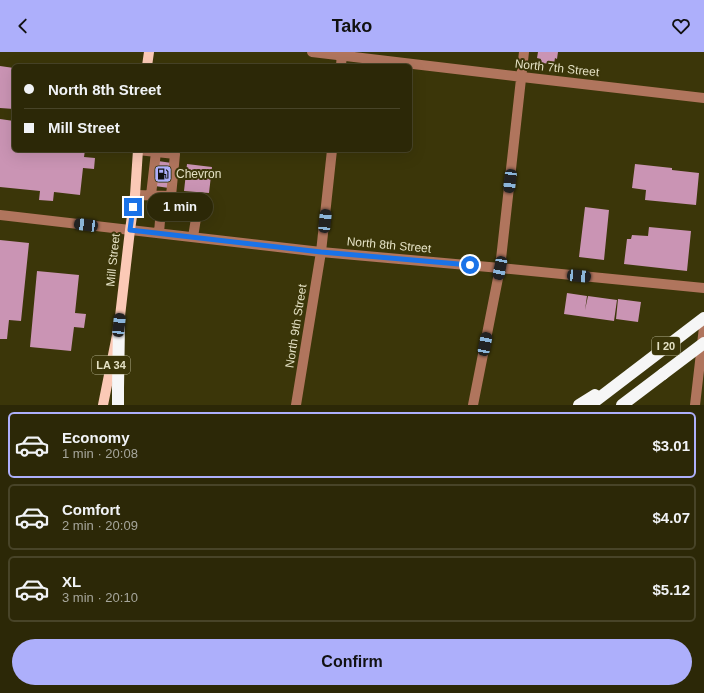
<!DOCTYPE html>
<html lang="en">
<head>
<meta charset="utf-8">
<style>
  :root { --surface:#2c2807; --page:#343011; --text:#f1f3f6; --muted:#a6a69b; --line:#484428; --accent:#adaffb }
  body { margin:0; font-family:Helvetica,sans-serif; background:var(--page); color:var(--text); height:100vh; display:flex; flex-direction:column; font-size:15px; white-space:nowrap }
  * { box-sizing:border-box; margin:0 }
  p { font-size:13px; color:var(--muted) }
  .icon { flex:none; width:22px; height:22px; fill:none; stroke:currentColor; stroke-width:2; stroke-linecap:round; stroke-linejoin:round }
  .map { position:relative; height:353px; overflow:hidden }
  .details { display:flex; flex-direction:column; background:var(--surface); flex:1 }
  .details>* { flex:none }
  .banner { position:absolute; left:12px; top:12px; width:400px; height:88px; border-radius:6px; box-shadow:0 4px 16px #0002,0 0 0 1px var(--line); display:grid; align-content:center; height:88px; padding:0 12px; background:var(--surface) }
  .end { position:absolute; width:18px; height:18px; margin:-9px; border:5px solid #1a73e8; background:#fff; box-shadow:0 0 0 2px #fff }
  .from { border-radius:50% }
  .bubble { position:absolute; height:28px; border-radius:14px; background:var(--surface); box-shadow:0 4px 16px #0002,0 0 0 1px var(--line); font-size:13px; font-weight:600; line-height:28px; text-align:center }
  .car { position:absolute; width:12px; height:24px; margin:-12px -6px; border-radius:5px; box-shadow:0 0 3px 1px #0007; background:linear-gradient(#222 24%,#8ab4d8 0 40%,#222 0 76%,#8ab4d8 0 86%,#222 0) }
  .banner b { display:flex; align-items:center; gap:14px; height:38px; font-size:15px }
  .banner b+b { border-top:1px solid var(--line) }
  .banner i { width:10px; height:10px; background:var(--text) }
  ul { padding:7px 0 0; list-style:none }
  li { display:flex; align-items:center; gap:12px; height:66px; margin:0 8px 6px; padding:0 4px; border:2px solid var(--line); border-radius:6px }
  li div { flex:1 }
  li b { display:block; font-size:15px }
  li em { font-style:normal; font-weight:600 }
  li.on { border-color:var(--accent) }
  li>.icon { width:36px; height:36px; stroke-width:1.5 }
  .primary-button { display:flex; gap:8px; margin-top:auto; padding:8px 12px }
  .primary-button a { flex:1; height:46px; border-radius:24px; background:var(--accent); color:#111; font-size:16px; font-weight:600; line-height:46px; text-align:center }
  header { display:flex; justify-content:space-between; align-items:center; height:52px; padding:0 12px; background:var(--accent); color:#111; font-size:18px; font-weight:600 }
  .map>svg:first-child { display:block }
  .building { fill:#ca94b4 }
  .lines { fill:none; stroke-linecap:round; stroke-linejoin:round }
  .minor { stroke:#b0755d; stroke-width:10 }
  .major { stroke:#fbc9b6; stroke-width:10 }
  .highway { stroke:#f6f6f6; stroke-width:12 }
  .highway-bridge { stroke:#f6f6f6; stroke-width:12 }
  .route { stroke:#1a73e8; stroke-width:5 }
  .labels { text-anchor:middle; stroke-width:4; stroke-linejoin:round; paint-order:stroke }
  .shield { fill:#3b3609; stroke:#b1ae8c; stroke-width:1 }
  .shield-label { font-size:11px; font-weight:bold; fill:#e4e1c4 }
  .street-label { font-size:12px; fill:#e4e1c4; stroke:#3b3609 }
  .poi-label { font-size:12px; fill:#e4e1c4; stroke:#3b3609; text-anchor:start }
</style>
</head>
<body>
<header><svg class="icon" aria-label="back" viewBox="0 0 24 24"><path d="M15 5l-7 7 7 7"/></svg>Tako<svg class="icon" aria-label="heart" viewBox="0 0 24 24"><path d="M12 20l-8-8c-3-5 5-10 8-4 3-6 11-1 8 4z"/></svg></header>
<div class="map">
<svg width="704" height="353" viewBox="0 0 704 353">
  <rect width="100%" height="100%" fill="#3b3609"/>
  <!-- building -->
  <path class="building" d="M538,0H558L557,7L555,6L554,12L540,11L541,7L537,6Z
    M0,14L14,16V57L0,56Z
    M0,67L14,69V98H85L84,105L95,106L94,117L83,116L80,143L54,140L53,149L39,148L40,139L0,135Z
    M158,109L172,111L169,136L155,134Z
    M187,112L212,115L209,141L184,139Z
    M635,112L672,116V118L699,121L696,153L645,148L646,138L632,136Z
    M585,155L609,158L604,208L579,205Z
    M649,175L691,179L687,219L624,212L627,187H631L632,183L648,184Z
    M0,188L29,191L21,269L9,268L7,287H0Z
    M37,219L79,223L75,261L86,262L84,276L74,275L71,299L30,295Z
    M567,241L587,244L585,258L588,244L617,248L614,269L564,262Z
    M618,247L641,250L638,270L616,267Z"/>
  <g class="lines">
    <!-- minor -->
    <path class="minor" d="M312,0L522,25L704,46
      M341,14L342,0
      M135,143L171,144L175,102L138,98
      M151,143L156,100
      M171,144L198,154L193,185
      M0,163L321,200L500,216L704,236
      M159,181L162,144
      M296,353L321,200L332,98
      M473,353L500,216L524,0
      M695,353L704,275"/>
    <!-- major -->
    <path class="major" d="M147,14L149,0
      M103,353L119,273L130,178L135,143L138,98"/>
    <!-- highway -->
    <path class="highway" d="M118,353V336L119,273
      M579,353L595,343
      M590,353L704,266
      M622,353L663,322"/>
    <!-- highway-bridge -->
    <path class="highway-bridge" d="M663,322L704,291"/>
  </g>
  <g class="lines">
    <!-- route -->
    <path class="route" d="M133,155L130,178L321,200L470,213"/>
  </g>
  <!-- icons -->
  <defs>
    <symbol id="fuel-square" viewBox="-11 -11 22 22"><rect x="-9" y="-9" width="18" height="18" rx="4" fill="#adaffb" stroke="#3b3609"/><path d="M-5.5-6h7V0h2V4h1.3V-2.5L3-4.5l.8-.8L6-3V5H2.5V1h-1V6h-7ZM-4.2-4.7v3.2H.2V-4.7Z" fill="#111"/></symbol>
  </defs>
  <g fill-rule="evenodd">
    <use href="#fuel-square" x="153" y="112" width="20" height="20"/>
  </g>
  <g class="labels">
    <!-- shield labels -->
    <g class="shield">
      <rect x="652" y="285" width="28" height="18" rx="3"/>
      <rect x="92" y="304" width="38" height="18" rx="3"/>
    </g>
    <g class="shield-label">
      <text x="666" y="298">I 20</text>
      <text x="111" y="317">LA 34</text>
    </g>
    <!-- street labels -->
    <g class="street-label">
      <text transform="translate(557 16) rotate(6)" y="4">North 7th Street</text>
      <text transform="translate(389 193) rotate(5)" y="4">North 8th Street</text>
      <text transform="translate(113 208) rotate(-84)" y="4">Mill Street</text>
      <text transform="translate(296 274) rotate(-81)" y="4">North 9th Street</text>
    </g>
    <!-- poi labels -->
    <g class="poi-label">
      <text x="176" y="126">Chevron</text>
    </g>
  </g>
</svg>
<i class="end from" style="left:470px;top:213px"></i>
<i class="end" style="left:133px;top:155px"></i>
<div class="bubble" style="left:147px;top:141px;width:66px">1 min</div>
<i class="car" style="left:510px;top:129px;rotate:187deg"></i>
<i class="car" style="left:325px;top:169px;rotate:6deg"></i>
<i class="car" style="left:86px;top:173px;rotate:277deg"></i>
<i class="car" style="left:500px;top:216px;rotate:191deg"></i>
<i class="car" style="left:579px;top:224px;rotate:95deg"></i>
<i class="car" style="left:119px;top:273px;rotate:6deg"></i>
<i class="car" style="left:485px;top:292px;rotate:11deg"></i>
<div class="banner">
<b><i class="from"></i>North 8th Street</b>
<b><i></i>Mill Street</b>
</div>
</div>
<section class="details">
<ul>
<li class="on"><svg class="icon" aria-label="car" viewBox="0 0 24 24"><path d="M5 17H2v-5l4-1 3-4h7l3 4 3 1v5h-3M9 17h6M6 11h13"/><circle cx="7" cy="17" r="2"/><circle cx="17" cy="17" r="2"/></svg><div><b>Economy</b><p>1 min · 20:08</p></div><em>$3.01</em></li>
<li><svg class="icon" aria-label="car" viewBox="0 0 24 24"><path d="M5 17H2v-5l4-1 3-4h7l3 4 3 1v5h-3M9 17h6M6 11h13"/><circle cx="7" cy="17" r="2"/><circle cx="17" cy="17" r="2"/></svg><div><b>Comfort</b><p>2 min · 20:09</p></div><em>$4.07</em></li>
<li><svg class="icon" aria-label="car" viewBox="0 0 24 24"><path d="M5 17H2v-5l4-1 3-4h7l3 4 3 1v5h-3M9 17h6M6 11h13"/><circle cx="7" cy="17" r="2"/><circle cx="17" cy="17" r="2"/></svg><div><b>XL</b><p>3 min · 20:10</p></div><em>$5.12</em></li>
</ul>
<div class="primary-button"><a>Confirm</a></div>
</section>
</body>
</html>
